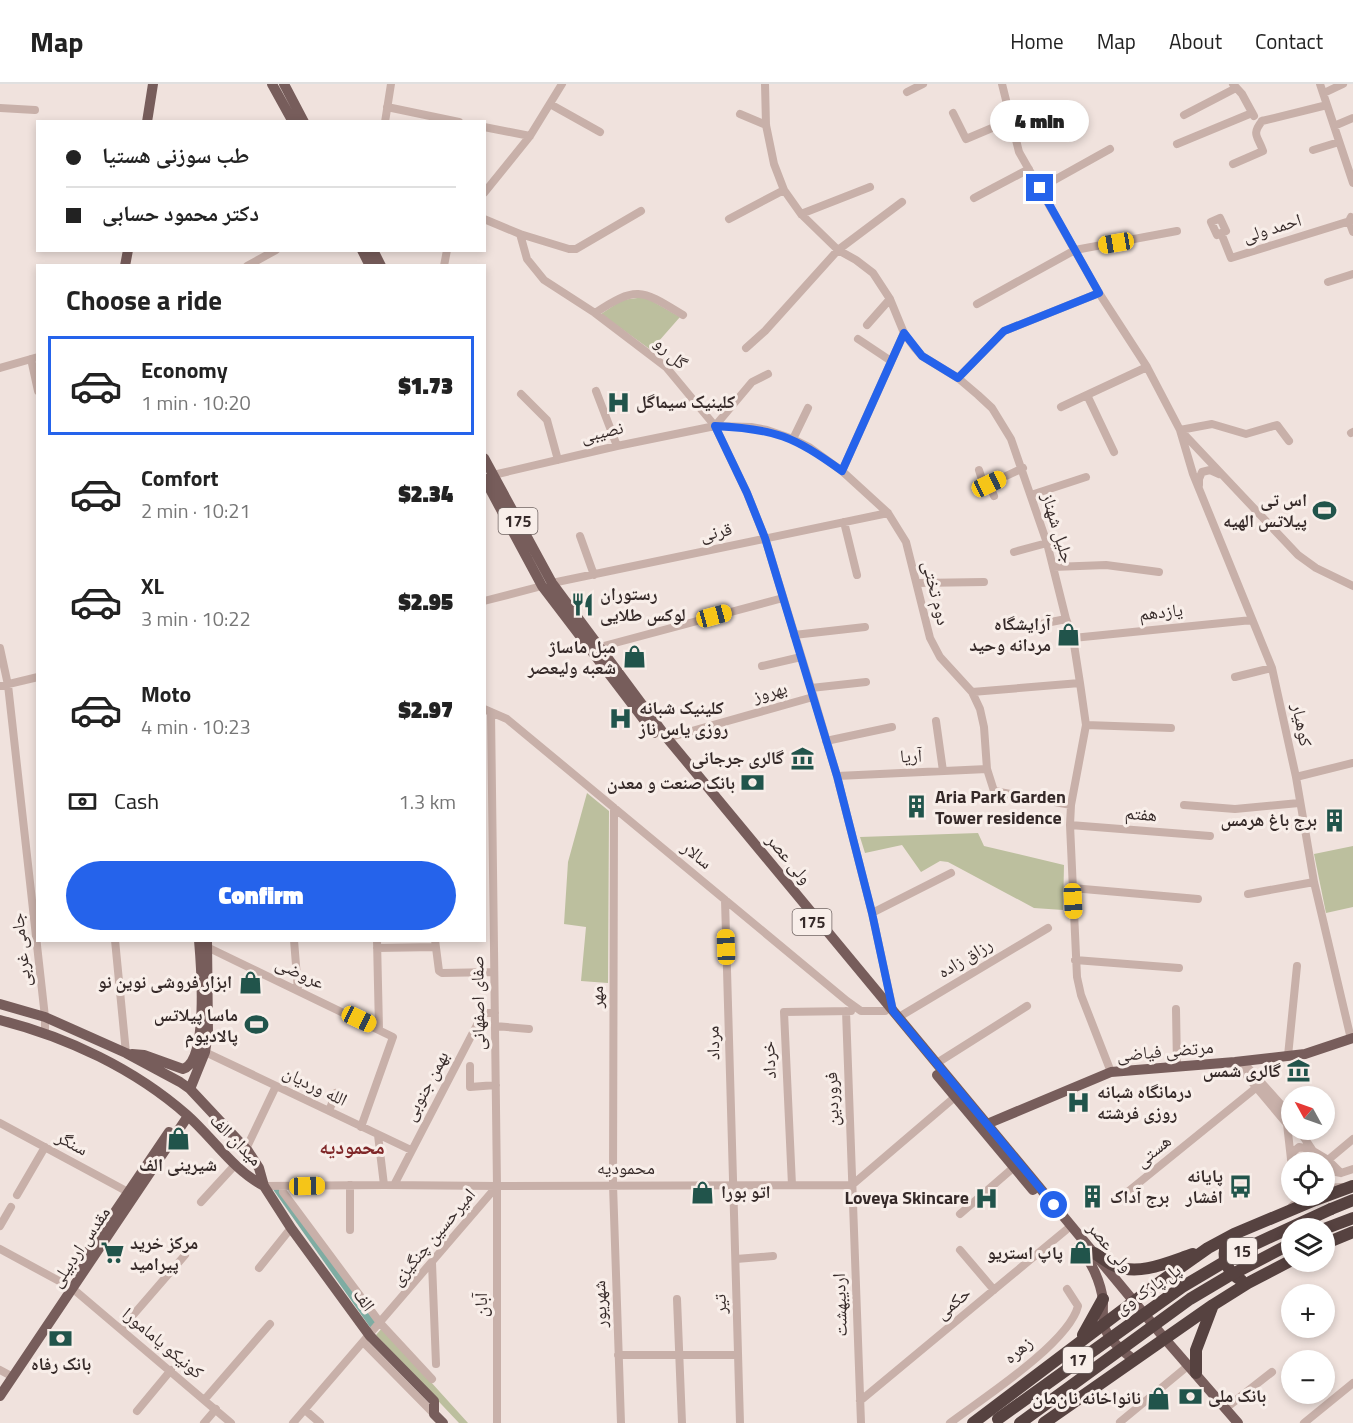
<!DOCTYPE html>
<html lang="en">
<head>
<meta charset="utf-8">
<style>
  :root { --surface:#fff; --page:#f6f6f6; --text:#222; --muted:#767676; --line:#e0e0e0; --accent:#2563eb }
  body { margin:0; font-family:"Titillium Web","Noto Naskh Arabic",sans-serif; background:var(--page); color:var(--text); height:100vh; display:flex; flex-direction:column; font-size:22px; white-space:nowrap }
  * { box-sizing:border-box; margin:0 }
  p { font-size:20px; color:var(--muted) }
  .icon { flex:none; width:33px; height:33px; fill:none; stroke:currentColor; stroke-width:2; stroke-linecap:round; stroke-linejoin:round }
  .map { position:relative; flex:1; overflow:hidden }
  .side { position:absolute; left:36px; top:180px; width:450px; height:678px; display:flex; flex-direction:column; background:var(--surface); border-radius:0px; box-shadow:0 3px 9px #0003 }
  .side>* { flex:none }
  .hud { position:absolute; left:36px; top:36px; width:450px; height:132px; border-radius:0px; box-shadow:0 3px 9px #0003; display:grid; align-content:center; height:132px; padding:0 30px; background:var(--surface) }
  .needle { width:39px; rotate:310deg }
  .fabs { position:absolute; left:1281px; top:1002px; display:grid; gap:12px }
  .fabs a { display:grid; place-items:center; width:54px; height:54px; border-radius:50%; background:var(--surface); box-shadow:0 3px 9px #0003; font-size:30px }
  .end { position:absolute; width:27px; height:27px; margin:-14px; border:8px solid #2563eb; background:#fff; box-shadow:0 0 0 3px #fff }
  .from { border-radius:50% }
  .bubble { position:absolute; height:42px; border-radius:21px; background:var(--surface); box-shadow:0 3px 9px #0003; font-size:20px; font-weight:800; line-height:42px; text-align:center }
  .car { position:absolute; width:18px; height:36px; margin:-18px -9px; border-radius:8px; box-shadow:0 0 4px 2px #0007; background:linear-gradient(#f5c518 24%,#345 0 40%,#f5c518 0 76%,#345 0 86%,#f5c518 0) }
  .hud b { display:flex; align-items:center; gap:21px; height:57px; font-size:22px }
  .hud b+b { border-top:2px solid var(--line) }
  .hud i { width:15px; height:15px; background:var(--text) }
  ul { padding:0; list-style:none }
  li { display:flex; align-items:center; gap:18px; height:99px; margin:0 12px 9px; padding:0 18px; border:3px solid transparent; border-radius:0px }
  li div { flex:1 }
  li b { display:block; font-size:22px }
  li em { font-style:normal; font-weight:800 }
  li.on { border-color:var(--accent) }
  li>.icon { width:54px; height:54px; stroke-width:1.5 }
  h2 { padding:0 30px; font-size:27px; line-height:72px }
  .pay { display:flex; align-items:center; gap:15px; height:66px; padding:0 30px; font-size:22px }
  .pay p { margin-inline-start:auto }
  .action { display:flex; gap:12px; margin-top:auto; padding:12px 30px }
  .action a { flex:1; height:69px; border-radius:36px; background:var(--accent); color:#fff; font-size:24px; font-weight:800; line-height:69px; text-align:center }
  header { display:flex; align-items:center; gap:36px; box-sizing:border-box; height:84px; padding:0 30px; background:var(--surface); border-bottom:2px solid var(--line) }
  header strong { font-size:28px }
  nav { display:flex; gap:33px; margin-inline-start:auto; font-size:21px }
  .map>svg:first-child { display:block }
  .green { fill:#bcbf9e }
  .water { fill:#7eaca2 }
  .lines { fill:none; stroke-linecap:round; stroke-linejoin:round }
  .minor { stroke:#c8b0a9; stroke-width:8 }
  .major { stroke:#775d5b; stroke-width:10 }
  .highway { stroke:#564240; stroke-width:12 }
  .highway-bridge { stroke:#564240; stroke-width:12 }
  .route { stroke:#2563eb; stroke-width:8 }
  .labels { text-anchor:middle; stroke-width:6; stroke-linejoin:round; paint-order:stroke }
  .shield { fill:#f8eee9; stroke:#706563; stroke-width:1.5 }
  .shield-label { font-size:16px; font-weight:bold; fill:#362a29 }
  .street-label { font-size:18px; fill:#362a29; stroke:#f8eee9 }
  .poi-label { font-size:18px; font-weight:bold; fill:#362a29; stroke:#f8eee9; text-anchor:end }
  .neighbourhood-label { font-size:20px; font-weight:bold; fill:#7f2728; stroke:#f8eee9 }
</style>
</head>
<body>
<header>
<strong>Map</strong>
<nav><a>Home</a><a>Map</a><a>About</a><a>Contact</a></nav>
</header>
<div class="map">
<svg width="1353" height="1339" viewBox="0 0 1353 1339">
  <rect width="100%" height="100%" fill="#f0e2dd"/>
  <!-- green -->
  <path class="green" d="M645,213L680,233L651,266L601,230L622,216Z
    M587,709L609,727L608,899L581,897L586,843L564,840L568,778Z
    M978,749L984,762L1064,781L1063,826L1034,824L948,778L940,777L921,788L902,761L865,769L860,753Z
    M1353,762V823L1326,829L1314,770Z
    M382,1244L468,1339H459L376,1251Z"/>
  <!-- water -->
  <path class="water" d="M277,1103L377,1239L372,1246L272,1104Z"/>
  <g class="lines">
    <!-- minor -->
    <path class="minor" d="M765,0L766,41L774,80L784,106L801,130L838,166L856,176L873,189L890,215L904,249L914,263L922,272L958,294L978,311L992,324L1011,355L1047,459L1066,535L1073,554L1080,599L1086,641L1071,721L1070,741L1077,893L1081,911L1111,988
      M1002,0L1019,68L1099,209L1147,283L1180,346L1193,390L1272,584L1296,693L1314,798L1351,955
      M1233,0L1242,10L1254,32
      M1320,0L1353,99
      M907,8L923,0
      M1324,9L1343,0
      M550,20L600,48
      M387,23L459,38
      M0,24L35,26
      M953,29L966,55L1011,36
      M740,30L766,41
      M1184,31L1236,4
      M1262,37L1327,21
      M385,38L391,0
      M1334,42L1353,34
      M484,43L530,52
      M1177,60L1252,29
      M1313,66L1339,58
      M1233,80L1263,67C1258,52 1251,51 1262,37
      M1040,104L1110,65
      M484,109L530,52L562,0
      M974,114L1029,85
      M801,130L870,103
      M1351,133L1349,137L1353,148
      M1220,134L1226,147L1217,151L1211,138Z
      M484,135L520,150L569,165H576L641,127
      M729,135L784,106
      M1221,149L1231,174L1353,136
      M520,150L527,175L544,196L595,229L666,283L715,342L747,409L765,454L811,604L837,692L872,829L893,926
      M247,182L276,166
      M444,182L447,166
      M1328,198L1353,190
      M977,220L1075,166L1177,147
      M595,229C637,201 642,206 683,231
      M867,241L890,215
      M858,255L891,277
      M746,264L765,247L838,166L902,118
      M31,275L38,307
      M0,284L38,273
      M958,294L1004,247L1099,209
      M596,307L617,362
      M521,310L547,336L558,376
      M1087,311L1114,368
      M1061,323L1147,283
      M715,342L752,298L768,290
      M1180,346L1212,340L1246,350L1277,341L1289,357
      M1181,347L1298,471L1316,484L1353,502
      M1351,349L1353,348
      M793,355L808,324
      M979,386L983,399L989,400L994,412
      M842,387L904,249
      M493,391L617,362L715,342L751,343L767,346L793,355L809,363L842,387L888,429L906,458L930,554L940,573L972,608L980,625L984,643L987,685L994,707L1071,721
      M989,400L1023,384
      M1199,401V395L1202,388L1210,386L1219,390
      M1031,411L1086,393
      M844,438L857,491
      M580,452L594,491
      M1014,468L1047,459
      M1053,483L1106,481L1159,488
      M552,499L888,429
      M918,499L984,498
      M484,517L542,502
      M1041,540L1066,535
      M794,551L865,543
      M1073,554L1252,536
      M600,563L783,514
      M0,564L8,601L45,933V948
      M762,582L801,573
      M1235,593L1272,584
      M0,602L38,593
      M811,604L866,598
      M972,608L1080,599
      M484,625L507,635L847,917L861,927H885
      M491,628L497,1102V1339
      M936,637L943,687
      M1086,641L1171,644
      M667,654L813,613
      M826,657L892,643
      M837,692L987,685
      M1296,693L1353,679
      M1184,721L1235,725L1299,719
      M614,724L613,1101L621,1339
      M1070,741L1210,752
      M1072,804L1198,815
      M1248,810L1314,798
      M725,816L740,1339
      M872,829L951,789
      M115,856L126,969
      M294,856L298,906
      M377,856L379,945
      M435,856L439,887L442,889L494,888
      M207,863L393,953L361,1043
      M377,864L435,863
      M1075,876L1179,884
      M1176,925L1177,982
      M846,927L861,1339
      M899,933L1048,844
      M495,942L529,945
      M205,968L411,1066
      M1288,972L1297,882
      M1242,977L1292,1033
      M1235,978L1287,1040L1291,1075
      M937,979L1027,922
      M470,982V1003L496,1001
      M329,1027L336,1009
      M0,1039L128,1108
      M1299,1046L1315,1070L1314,1078
      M378,1051L384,1101
      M246,1065L276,1002
      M1313,1067L1328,1076L1341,1089
      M1291,1075L1293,1068L1299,1063L1310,1065
      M1324,1083L1328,1076L1353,1055
      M1336,1088L1341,1089L1353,1085
      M350,1101V1146
      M394,1101L480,935L485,929H495
      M792,1101L784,928L851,927
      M264,1102L384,1101L497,1102L852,1101L955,1013
      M1324,1104L1341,1103
      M283,1108L381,1240L432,1295
      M1125,1110L1257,1003
      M17,1111L45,1063
      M201,1118L235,1081
      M1291,1123L1304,1112
      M960,1130L1013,1084
      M0,1142L11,1123
      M0,1165L72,1204L231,1339
      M960,1166L994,1206
      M736,1175L773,1172
      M432,1179L436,1280
      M259,1184L291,1144
      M677,1215L682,1339
      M121,1245L185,1171
      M364,1259L434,1330
      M618,1271H738
      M0,1286L13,1293
      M205,1315L270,1240
      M860,1317L1066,1146
      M1226,1324L1272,1288
      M305,1326L320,1339
      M137,1327L171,1286
      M1120,1338L1189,1281
      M204,1339L216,1325
      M293,1339L497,1102
      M950,1339C982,1315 1069,1259 1078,1222L1067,1205
      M1304,1339L1353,1299"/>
    <!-- major -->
    <path class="major" d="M272,0L293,38
      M284,0L304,38
      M147,38L153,0
      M362,166L370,182
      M373,166L381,182
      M125,182L128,166
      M484,374L552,499L667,654L1165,1255L1238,1339
      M484,394L542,502L654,649
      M0,920L45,933L126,969L180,998L190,1005L248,1067L259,1084L264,1102L291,1144L370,1252L434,1317V1330L443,1339
      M0,936C67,953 135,985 187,1031C213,1054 233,1086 264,1102
      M132,970L144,971L183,985C209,978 201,879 199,856
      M937,991L1033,1106
      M190,1005L205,968L208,949L207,856
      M987,1040L1111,988L1235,978L1305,970L1353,954
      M1079,1162C1091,1177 1101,1198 1103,1217C1103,1227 1102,1236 1105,1245C1111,1258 1123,1267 1134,1276
      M77,1184L169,1048
      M0,1312L188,1032"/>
    <!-- highway -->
    <path class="highway" d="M1331,1125L1353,1116
      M1324,1145L1353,1134
      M1231,1153C1219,1168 1225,1187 1241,1196
      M1324,1160L1353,1148
      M1094,1169C1101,1173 1108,1179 1115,1182C1140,1192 1169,1178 1193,1170
      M1083,1251L1103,1215
      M1196,1289V1266L1213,1221
      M973,1339L1153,1203L1208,1164L1234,1150L1315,1116L1353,1102
      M1044,1339L1213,1221L1248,1199L1292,1176"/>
    <!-- highway-bridge -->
    <path class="highway-bridge" d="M998,1335L1182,1203L1253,1161L1331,1125
      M1020,1339L1190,1215L1227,1193L1292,1159"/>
  </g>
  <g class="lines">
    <!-- route -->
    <path class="route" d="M1040,104L1099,209L1004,247L958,294L922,272L904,249L842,387C793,352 776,345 715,342L747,409L765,454L837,692L872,829L893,927L1054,1121"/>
  </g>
  <!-- icons -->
  <defs>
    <symbol id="hospital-bare" viewBox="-9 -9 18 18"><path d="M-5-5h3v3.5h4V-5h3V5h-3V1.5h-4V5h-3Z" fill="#21544b" stroke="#f8eee9" stroke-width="2.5" paint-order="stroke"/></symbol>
    <symbol id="stadium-bare" viewBox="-9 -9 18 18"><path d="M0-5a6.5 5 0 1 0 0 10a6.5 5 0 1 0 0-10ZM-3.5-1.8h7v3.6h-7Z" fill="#21544b" stroke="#f8eee9" stroke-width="2.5" paint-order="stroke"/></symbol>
    <symbol id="restaurant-bare" viewBox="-9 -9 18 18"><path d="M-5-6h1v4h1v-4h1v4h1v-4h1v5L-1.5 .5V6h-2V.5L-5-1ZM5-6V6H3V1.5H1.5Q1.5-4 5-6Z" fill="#21544b" stroke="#f8eee9" stroke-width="2.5" paint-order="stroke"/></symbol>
    <symbol id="shop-bare" viewBox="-9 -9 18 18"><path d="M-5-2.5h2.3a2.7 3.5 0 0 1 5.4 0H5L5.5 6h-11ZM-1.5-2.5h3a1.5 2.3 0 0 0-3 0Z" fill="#21544b" stroke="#f8eee9" stroke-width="2.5" paint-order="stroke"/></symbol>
    <symbol id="museum-bare" viewBox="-9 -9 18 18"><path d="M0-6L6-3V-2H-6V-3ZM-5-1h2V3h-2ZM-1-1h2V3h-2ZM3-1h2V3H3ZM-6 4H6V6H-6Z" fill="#21544b" stroke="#f8eee9" stroke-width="2.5" paint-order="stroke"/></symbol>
    <symbol id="bank-bare" viewBox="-9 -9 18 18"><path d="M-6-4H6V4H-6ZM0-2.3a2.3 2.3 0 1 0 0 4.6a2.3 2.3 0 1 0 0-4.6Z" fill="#21544b" stroke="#f8eee9" stroke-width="2.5" paint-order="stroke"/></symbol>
    <symbol id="building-bare" viewBox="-9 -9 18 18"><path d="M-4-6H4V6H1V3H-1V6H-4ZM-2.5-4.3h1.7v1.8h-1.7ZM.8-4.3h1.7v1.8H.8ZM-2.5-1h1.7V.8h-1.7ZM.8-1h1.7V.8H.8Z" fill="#21544b" stroke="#f8eee9" stroke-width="2.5" paint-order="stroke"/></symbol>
    <symbol id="bus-bare" viewBox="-9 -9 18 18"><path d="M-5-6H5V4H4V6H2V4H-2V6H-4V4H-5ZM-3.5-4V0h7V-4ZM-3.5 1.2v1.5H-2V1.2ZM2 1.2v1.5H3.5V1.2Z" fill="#21544b" stroke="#f8eee9" stroke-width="2.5" paint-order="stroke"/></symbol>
    <symbol id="supermarket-bare" viewBox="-9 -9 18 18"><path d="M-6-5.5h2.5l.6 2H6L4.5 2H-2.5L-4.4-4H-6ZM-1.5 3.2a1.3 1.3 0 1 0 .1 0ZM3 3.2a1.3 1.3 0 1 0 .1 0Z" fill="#21544b" stroke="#f8eee9" stroke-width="2.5" paint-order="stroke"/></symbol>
  </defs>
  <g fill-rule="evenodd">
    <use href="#hospital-bare" x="602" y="302" width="33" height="33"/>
    <use href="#stadium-bare" x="1308" y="410" width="33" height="33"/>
    <use href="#restaurant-bare" x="566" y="504" width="33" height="33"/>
    <use href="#shop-bare" x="1052" y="534" width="33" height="33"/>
    <use href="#shop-bare" x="618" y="556" width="33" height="33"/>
    <use href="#hospital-bare" x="604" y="618" width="33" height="33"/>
    <use href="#museum-bare" x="786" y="658" width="33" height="33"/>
    <use href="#bank-bare" x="736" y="682" width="33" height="33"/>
    <use href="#building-bare" x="900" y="706" width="33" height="33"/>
    <use href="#building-bare" x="1318" y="720" width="33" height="33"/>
    <use href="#shop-bare" x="234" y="882" width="33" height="33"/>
    <use href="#stadium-bare" x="240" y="924" width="33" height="33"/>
    <use href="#museum-bare" x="1282" y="970" width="33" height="33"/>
    <use href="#hospital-bare" x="1062" y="1002" width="33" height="33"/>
    <use href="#shop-bare" x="162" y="1038" width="33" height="33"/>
    <use href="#bus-bare" x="1224" y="1086" width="33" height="33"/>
    <use href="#shop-bare" x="686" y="1092" width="33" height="33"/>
    <use href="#building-bare" x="1076" y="1096" width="33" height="33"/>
    <use href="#hospital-bare" x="970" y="1098" width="33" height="33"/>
    <use href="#supermarket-bare" x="96" y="1152" width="33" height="33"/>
    <use href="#shop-bare" x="1064" y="1152" width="33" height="33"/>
    <use href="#bank-bare" x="44" y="1238" width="33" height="33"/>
    <use href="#bank-bare" x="1174" y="1296" width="33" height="33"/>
    <use href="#shop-bare" x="1142" y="1298" width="33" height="33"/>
  </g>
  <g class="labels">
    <!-- shield labels -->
    <g class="shield">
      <rect x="498.5" y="424" width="39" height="26" rx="4.5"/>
      <rect x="792.5" y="825" width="39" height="26" rx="4.5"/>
      <rect x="1227" y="1154" width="30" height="26" rx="4.5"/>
      <rect x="1063" y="1263" width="30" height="26" rx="4.5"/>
    </g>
    <g class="shield-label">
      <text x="518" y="443">175</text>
      <text x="812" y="844">175</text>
      <text x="1242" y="1173">15</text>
      <text x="1078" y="1282">17</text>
    </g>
    <!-- street labels -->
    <g class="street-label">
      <text transform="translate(1272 144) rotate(-17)" y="6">احمد ولی</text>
      <text transform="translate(671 269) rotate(44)" y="6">گل رو</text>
      <text transform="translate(602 348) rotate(-13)" y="6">نصیبی</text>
      <text transform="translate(1058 444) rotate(73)" y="6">جلیل شهناز</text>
      <text transform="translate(716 448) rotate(-12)" y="6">قرنی</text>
      <text transform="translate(936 509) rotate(76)" y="6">دوم تختی</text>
      <text transform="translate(1161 528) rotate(-6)" y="6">یازدهم</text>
      <text transform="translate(770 608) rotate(-16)" y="6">بهروز</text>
      <text transform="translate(1302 641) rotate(79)" y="6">کوهیار</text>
      <text transform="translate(911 672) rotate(-3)" y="6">آریا</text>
      <text transform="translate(1141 730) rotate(4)" y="6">هفتم</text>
      <text transform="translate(697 771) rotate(39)" y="6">سالار</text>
      <text transform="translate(789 775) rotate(50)" y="6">ولی عصر</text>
      <text transform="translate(21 866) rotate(-96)" y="6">جامی غربی</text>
      <text transform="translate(965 874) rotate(-31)" y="6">رزاق زاده</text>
      <text transform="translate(300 889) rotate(25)" y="6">عروضی</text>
      <text transform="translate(597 913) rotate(-90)" y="6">مهر</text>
      <text transform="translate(478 919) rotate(-91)" y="6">صفای اصفهانی</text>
      <text transform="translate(713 959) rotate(-92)" y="6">مرداد</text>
      <text transform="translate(1165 967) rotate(-5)" y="6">مرتضی فیاضی</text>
      <text transform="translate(769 976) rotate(-93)" y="6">خرداد</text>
      <text transform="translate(315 1002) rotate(26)" y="6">الله وردیان</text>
      <text transform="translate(426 1002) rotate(-62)" y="6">بهمن جنوبی</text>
      <text transform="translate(832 1015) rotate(-92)" y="6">فروردین</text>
      <text transform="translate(236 1056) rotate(45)" y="6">میدان الف</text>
      <text transform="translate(72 1059) rotate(28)" y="6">سنگر</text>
      <text transform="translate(1153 1067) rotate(-39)" y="6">هستی</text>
      <text x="626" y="1090">محمودیه</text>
      <text transform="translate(433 1153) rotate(-50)" y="6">امیرحسین چنگیزی</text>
      <text transform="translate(80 1163) rotate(-56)" y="6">مقدس اردبیلی</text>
      <text transform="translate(1110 1163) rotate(50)" y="6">ولی عصر</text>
      <text transform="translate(1148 1205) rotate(-34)" y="6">پل پارک وی</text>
      <text transform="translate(364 1216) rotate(54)" y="6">الف</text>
      <text transform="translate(953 1219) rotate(-40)" y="6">حکمی</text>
      <text transform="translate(600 1220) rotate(-92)" y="6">شهریور</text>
      <text transform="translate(720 1220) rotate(-92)" y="6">تیر</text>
      <text transform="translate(481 1221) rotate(-90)" y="6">آبان</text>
      <text transform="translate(840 1221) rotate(-92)" y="6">اردیبهشت</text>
      <text transform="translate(163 1259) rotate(40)" y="6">کونیکو یامامورا</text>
      <text transform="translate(1018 1266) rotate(-40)" y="6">زهره</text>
    </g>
    <!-- poi labels -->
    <g class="poi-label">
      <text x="636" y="324" text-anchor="start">کلینیک سیماگل</text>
      <text x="1307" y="422">اس تی<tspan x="1307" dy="21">پیلاتس الهیه</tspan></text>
      <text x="600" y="516" text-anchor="start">رستوران<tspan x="600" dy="21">لوکس طلایی</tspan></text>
      <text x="1051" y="546">آرایشگاه<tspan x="1051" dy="21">مردانه وحید</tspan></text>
      <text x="616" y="569">مبل ماساژ<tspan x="616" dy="21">شعبه ولیعصر</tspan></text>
      <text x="639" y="630" text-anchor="start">کلینیک شبانه<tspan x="639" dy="21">روزی یاس ناز</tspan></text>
      <text x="784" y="680">گالری جرجانی</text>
      <text x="735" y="705">بانک صنعت و معدن</text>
      <text x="935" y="719" text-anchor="start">Aria Park Garden<tspan x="935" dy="21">Tower residence</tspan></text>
      <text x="1317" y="742">برج باغ هرمس</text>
      <text x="232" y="904">ابزار فروشی نوین نو</text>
      <text x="238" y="937">ماسا پیلاتس<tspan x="238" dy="21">پالادیوم</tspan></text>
      <text x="1281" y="993">گالری شمس</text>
      <text x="1097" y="1014" text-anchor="start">درمانگاه شبانه<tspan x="1097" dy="21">روزی فرشته</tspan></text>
      <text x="178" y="1087" text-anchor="middle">شیرینی الف</text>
      <text x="1223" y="1098">پایانه<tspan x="1223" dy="21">افشار</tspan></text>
      <text x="721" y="1114" text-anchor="start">اتو بورا</text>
      <text x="1110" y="1119" text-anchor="start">برج آداک</text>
      <text x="969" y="1120">Loveya Skincare</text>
      <text x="130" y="1165" text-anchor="start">مرکز خرید<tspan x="130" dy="21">پیرامید</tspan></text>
      <text x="1063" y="1175">پاپ استریو</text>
      <text x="61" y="1286" text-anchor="middle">بانک رفاه</text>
      <text x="1208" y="1318" text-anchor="start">بانک ملی</text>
      <text x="1141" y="1320">نانواخانه نان‌مان</text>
    </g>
    <!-- neighbourhood labels -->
    <g class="neighbourhood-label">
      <text x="352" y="1070">محمودیه</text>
    </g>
  </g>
</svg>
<div class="fabs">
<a><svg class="needle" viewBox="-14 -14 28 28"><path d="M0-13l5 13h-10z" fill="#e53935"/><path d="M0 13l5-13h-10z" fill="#767676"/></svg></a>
<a><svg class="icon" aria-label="locate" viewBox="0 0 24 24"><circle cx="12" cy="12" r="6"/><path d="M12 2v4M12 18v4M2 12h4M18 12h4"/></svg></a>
<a><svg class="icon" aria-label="layers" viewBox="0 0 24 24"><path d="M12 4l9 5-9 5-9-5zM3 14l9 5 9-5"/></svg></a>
<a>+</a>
<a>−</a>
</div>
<i class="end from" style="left:1054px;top:1121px"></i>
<i class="end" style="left:1040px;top:104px"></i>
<div class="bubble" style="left:990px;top:16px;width:99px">4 min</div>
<i class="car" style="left:1116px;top:159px;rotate:260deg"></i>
<i class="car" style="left:989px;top:400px;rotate:65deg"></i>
<i class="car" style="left:714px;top:532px;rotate:75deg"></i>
<i class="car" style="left:1073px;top:817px;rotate:177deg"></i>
<i class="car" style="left:726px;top:863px;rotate:358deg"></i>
<i class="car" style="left:359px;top:935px;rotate:115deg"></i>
<i class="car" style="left:307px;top:1102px;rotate:89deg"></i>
<div class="hud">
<b><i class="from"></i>طب سوزنی هستیا</b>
<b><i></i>دکتر محمود حسابی</b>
</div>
<section class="side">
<h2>Choose a ride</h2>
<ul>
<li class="on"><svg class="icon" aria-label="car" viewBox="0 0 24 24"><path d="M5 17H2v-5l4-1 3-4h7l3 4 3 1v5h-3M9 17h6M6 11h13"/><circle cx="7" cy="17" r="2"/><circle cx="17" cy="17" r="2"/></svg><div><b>Economy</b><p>1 min · 10:20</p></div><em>$1.73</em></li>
<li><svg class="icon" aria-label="car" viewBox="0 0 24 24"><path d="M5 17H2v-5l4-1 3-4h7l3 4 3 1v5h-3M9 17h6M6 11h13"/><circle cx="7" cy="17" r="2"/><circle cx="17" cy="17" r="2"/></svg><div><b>Comfort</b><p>2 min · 10:21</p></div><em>$2.34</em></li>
<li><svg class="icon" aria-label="car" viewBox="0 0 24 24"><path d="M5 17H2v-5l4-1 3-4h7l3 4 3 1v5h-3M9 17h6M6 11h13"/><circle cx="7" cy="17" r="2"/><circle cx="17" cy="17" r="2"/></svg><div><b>XL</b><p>3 min · 10:22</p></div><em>$2.95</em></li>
<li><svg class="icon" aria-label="car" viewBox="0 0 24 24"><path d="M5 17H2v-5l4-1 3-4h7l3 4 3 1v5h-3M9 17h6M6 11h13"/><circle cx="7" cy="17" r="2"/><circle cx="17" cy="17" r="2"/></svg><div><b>Moto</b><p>4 min · 10:23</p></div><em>$2.97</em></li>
</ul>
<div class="pay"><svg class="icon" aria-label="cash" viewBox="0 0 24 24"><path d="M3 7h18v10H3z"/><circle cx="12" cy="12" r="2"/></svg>Cash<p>1.3 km</p></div>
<div class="action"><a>Confirm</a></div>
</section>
</div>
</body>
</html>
